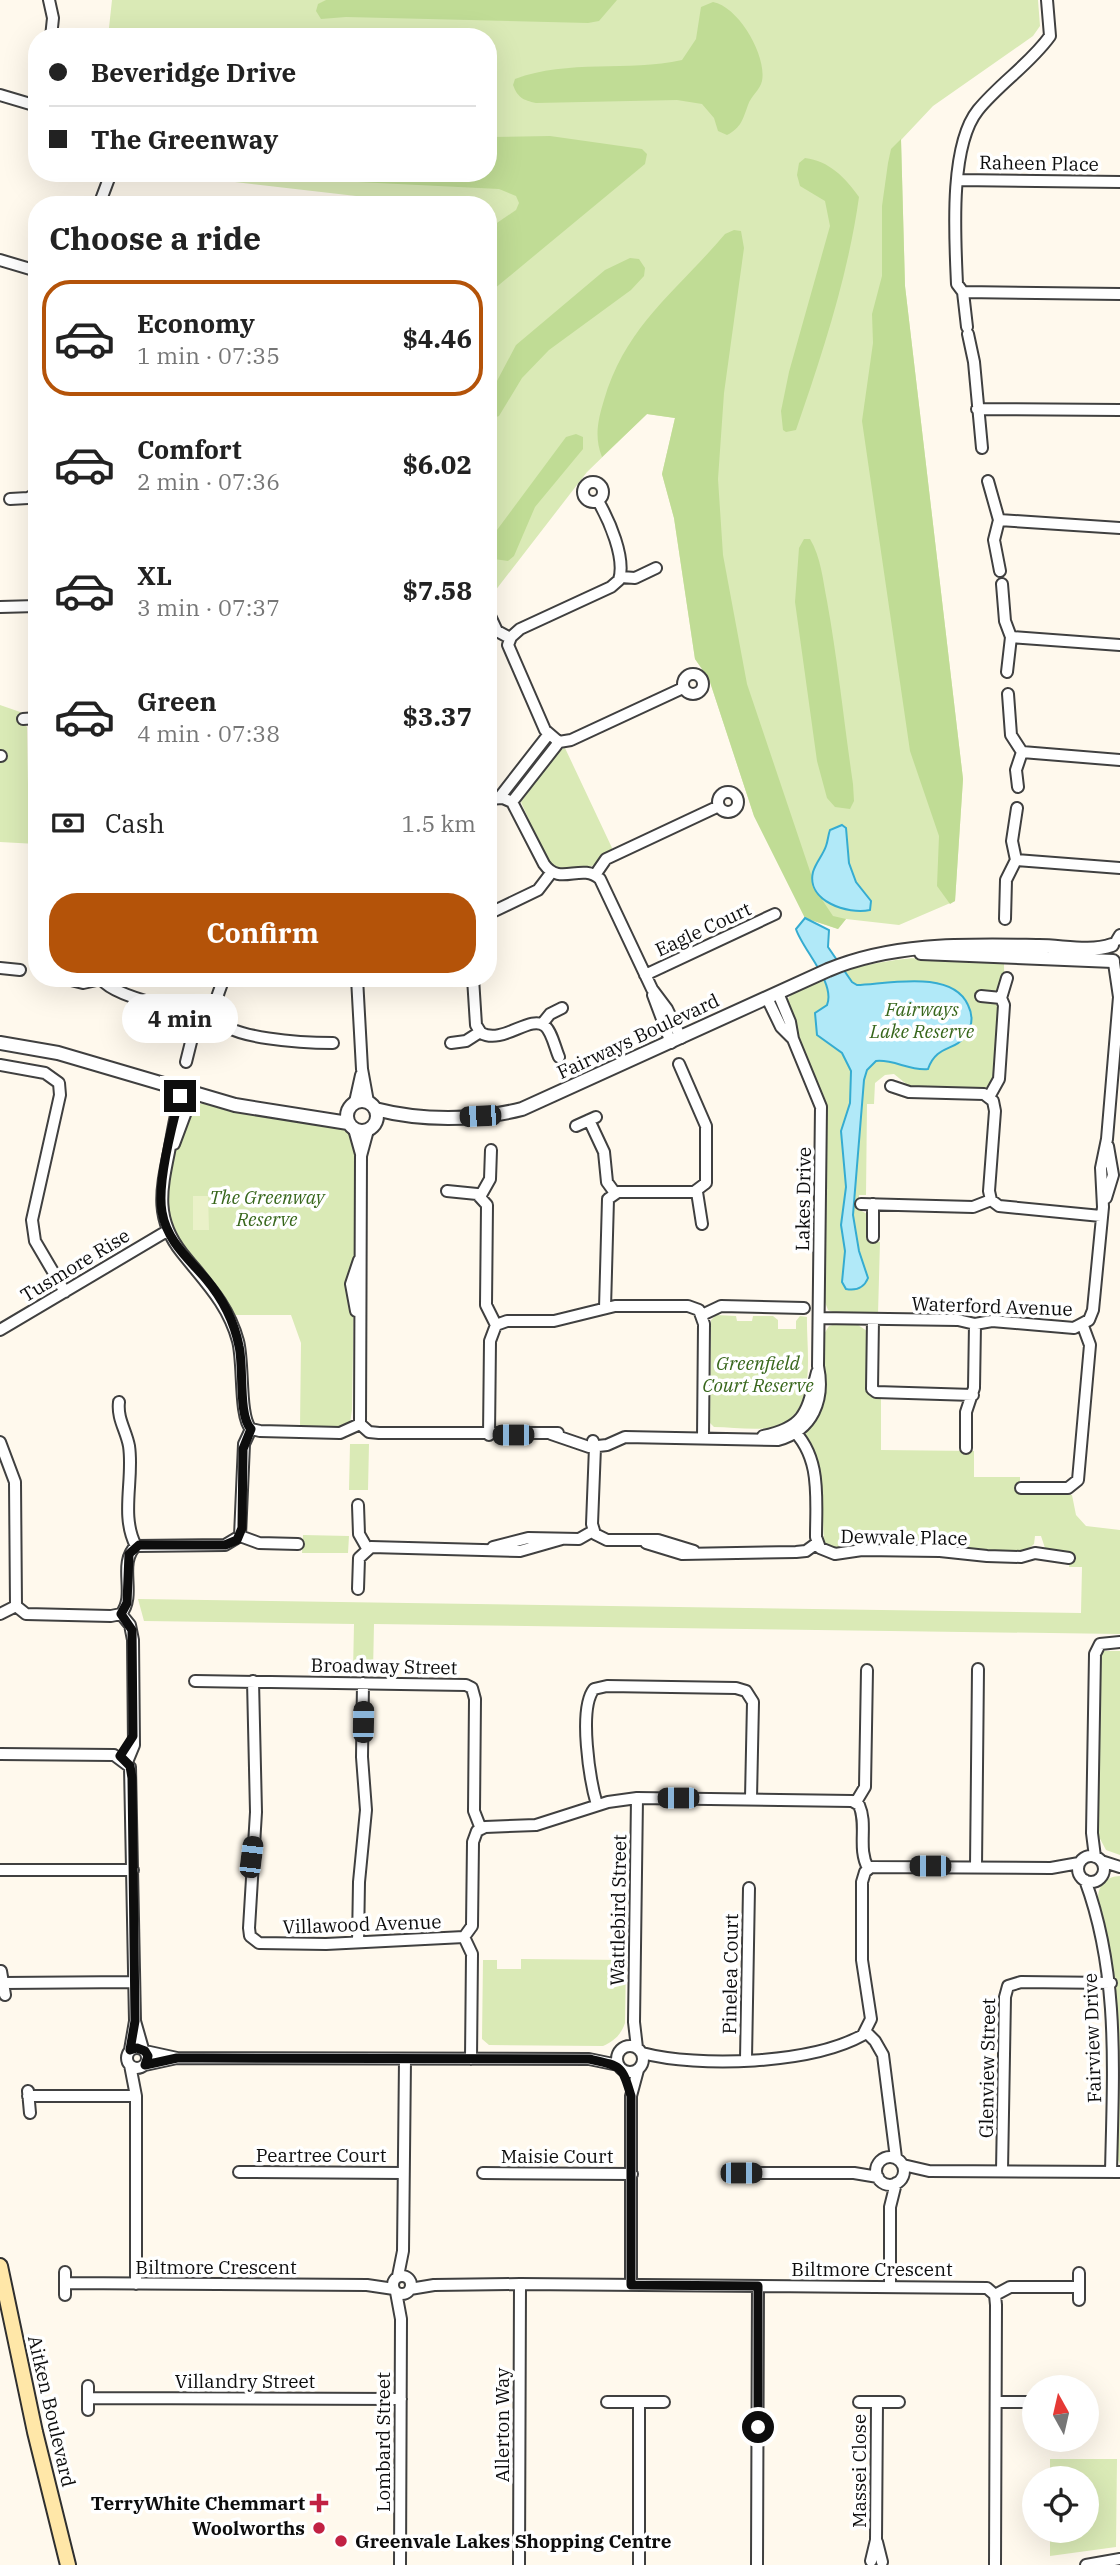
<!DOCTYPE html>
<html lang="en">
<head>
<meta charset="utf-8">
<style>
  :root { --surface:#fff; --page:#f6f6f6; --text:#222; --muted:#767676; --line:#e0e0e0; --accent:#b45309 }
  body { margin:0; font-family:"IBM Plex Serif",serif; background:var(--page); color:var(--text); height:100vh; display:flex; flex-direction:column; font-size:26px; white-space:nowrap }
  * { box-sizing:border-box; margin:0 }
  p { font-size:23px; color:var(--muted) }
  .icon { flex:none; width:38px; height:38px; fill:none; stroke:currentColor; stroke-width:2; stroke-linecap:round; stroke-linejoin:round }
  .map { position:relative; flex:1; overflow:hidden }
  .drawer { position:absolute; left:28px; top:196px; width:469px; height:791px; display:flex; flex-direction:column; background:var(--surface); border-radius:28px; box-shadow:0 7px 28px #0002 }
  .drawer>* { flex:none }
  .guide { position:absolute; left:28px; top:28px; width:469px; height:154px; border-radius:28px; box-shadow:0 7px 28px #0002; display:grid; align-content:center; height:154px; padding:0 21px; background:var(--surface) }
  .needle { width:46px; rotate:352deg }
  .fabs { position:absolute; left:1022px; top:2375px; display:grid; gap:14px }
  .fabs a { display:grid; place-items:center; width:77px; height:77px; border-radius:50%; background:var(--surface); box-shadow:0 7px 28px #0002; font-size:35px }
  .end { position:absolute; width:32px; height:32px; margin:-16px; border:9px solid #0d0d0d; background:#fff; box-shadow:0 0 0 4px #fff }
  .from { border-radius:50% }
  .bubble { position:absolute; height:49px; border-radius:24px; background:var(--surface); box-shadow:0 7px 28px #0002; font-size:23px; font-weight:700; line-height:49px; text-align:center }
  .car { position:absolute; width:21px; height:42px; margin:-21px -10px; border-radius:9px; box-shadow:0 0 5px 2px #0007; background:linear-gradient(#222 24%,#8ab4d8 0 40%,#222 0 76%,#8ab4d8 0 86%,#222 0) }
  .guide b { display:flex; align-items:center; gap:24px; height:66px; font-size:26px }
  .guide b+b { border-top:2px solid var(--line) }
  .guide i { width:18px; height:18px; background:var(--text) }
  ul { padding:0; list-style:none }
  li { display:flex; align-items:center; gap:21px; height:116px; margin:0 14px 10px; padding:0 7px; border:4px solid transparent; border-radius:28px }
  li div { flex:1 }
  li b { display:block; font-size:26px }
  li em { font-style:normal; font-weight:700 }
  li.current { border-color:var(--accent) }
  li>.icon { width:63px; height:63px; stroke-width:1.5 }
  h2 { padding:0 21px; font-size:32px; line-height:84px }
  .pay { display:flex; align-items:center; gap:18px; height:77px; padding:0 21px; font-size:26px }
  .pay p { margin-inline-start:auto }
  .primary-button { display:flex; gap:14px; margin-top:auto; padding:14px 21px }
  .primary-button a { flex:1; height:80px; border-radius:28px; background:var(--accent); color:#fff; font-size:28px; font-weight:700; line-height:80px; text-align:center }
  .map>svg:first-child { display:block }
  .green { fill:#daeab6 }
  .forest { fill:#c0dc95 }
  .pitch { fill:#eaf1c8 }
  .water { fill:#b1e9f8; stroke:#35acd1; stroke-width:2 }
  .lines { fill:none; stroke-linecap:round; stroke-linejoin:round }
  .minor-casing { stroke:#404040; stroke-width:14 }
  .tertiary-casing { stroke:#404040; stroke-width:16 }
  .secondary-casing { stroke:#2f2f2f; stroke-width:18 }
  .minor { stroke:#fff; stroke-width:10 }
  .tertiary { stroke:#fff; stroke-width:12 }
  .secondary { stroke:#ffe7a8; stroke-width:14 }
  .route { stroke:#0d0d0d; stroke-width:9 }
  .poi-dot { fill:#c12143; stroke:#fff; stroke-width:2.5 }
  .labels { text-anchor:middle; stroke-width:7; stroke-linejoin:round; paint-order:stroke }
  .street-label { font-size:19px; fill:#0d0d0d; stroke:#fff }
  .park-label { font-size:19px; font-style:italic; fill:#38671c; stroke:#fff }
  .poi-label { font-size:19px; font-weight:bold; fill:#0d0d0d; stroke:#fff; text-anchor:end }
</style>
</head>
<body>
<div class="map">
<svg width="1120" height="2565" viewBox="0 0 1120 2565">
  <rect width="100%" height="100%" fill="#fff9ed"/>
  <!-- green -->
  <path class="green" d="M112,0H1038L1040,26L1033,36L933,106L901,140L905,286L963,779L955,901L899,925L846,919L838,929L805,918L754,816L709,679L695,659L674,518L662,474L675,418L647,414L587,472L488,600V205H388L356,196L218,180L187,173H488V37H108Z
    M0,705L23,713V723L27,727L28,784L37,789V844L0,842Z
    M565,748L613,850C605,854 601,861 594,865C580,872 560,872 548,863L521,802L558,750Z
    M917,958L1004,962C1004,975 1006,988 992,993V1001L999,1007L995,1080L984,1089L910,1087L894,1074L885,1075L875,1083L874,1104H867L866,1195H859L858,1209L869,1215V1242H880L878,1314L835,1313L828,1310L825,1302L826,1108L786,1003C796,975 890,959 917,958Z
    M203,1103L243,1114L328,1122L349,1129L356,1157L352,1410L350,1423L339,1427H300L301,1343L291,1315H233C221,1289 203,1272 185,1250C151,1208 173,1151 193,1107Z
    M716,1315L736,1316L737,1321H752L753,1316H773L778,1320V1329H796V1321L800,1316L807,1317C806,1351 819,1415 774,1427C756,1431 733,1427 714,1427L710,1423L711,1320Z
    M836,1324L858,1325L867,1331L874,1396L881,1398V1450L974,1451V1477H1020V1492L1072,1495L1076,1515L1086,1526L1120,1530V1634L374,1624L373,1672H353L354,1624L144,1621L138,1599L1081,1613L1082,1567H1069V1554L1046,1551L1041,1536H1035L1034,1544L1025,1552L835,1549L824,1545L821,1472L805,1436L824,1391V1334L829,1326Z
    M350,1444H369L368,1490H349Z
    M303,1535L349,1536L348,1553H302Z
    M1104,1651H1120V1855L1106,1850L1097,1833L1100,1655Z
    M1120,1876V2164L1115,2153L1116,1995L1098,1898C1099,1883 1106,1877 1120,1876Z
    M521,1959L626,1960L625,2023C621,2035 614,2041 603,2046L489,2045L482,2039L483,1960H497V1969H521Z
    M1050,2459H1117L1116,2547L1050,2556V2531L1087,2530V2478H1050Z"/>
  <!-- forest -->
  <path class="forest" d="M326,0H617L599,21L588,23L346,17L321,19L316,11L318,4Z
    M713,2C739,7 767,56 762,81C760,90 751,96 748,105C743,119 741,128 727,135L718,131L714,118L702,104L677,100L536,103C523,100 518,98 513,85L515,79C568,59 628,72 682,60L696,39L701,7Z
    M550,136L642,149L647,154L645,164L488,294V229L516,210L519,203L516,196L499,189L297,179L245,173H488V137Z
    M901,139L905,286L963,779L955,901L950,904L937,886L939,836L910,751L862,421L873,343L872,314L882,276V206L888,163L891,149Z
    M805,158C829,161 845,177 859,197C848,276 822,355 796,430L786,432L783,430L781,411L789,372L830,226L825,201L800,186L797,175L799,163Z
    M734,230L741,231L744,248L724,393L718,479L723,555L747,684L817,892L833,916L846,919L838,929L805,918L754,816L709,679L695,659L674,518L662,474L675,418L647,414L602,457C594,437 598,420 604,400C626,325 677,291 725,234Z
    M630,258L639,259L645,268L644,276L631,290L549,350L522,378L499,416L488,420V398L516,345L605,270Z
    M576,434L583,437V449L535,507L514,556L508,561L494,559L492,552L494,534L566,437Z
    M804,539H810C821,557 823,581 827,601C838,662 844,723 853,784L854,801L850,809L835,807L827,798L817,761L795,602L799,548Z"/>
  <!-- pitch -->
  <path class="pitch" d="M193,1196H208L209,1230H193Z"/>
  <!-- water -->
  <path class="water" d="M842,825L846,828L849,863L856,882L871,901L870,910C848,915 806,901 813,872C816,862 823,855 826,846C828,841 828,835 830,830Z
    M805,918L829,930L828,947L852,982L857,985C887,984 952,969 968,1005C973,1015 973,1025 966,1035C955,1052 937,1044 928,1069C909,1071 894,1059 876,1061L867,1070L864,1080L853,1215L859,1251L868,1278C864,1288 857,1291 846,1289L842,1282L845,1251L841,1225L846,1187L841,1131L850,1103L851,1071L842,1053L817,1035L815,1013L827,1005C836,983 802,949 796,929Z"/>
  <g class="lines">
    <defs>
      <path id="minor" d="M49,0L53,18L51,37
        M0,95L37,106
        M958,180L1120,182
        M268,204V205
        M99,205L111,173
        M0,260L37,271
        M963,292L1120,294
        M967,327L963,292L957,284C955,237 949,146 978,110C1000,83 1030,64 1050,36L1047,0
        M968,334L974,362L982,448
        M977,409L1120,410
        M988,481L999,520L994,540L1000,571
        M583 492a10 10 0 1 1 20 0a10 10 0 1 1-20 0Z
        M10,499L28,498L37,493
        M999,520L1120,528
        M621,577L635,578L656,568
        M1002,584L1005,621L1011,637L1007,672
        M0,607L37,606
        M490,616L497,631L510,638
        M1011,637L1120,645
        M683 684a10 10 0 1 1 20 0a10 10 0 1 1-20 0Z
        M1008,694L1011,735L1022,752L1016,770L1018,787
        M23,719L37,718
        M559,742L545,730L508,645L511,637L520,629L611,587L619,580C626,558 609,520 598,501
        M559,742L571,740L683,688
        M1022,752L1120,760
        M0,756H1
        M718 802a10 10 0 1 1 20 0a10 10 0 1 1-20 0Z
        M499,798L548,735
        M488,799L503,798L512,802L544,864C560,887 581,862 600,879L652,989L667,1009L681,1038
        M512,802L559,742
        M1016,860L1120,868
        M595,875L606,859L719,806
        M488,914L538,890L551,873
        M1005,919L1006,880L1016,860L1012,841L1017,808
        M1117,940L1120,935
        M0,968L20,970
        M645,975L775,914
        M63,978L83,983L101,979
        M101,978C109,997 194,1014 215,1015
        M224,978C220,989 213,1004 215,1015C222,1040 311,1043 333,1043
        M357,978L362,1069L368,1102
        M473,978L476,1025L481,1033C503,1045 530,1014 545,1026C552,1032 555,1048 559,1057
        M653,995L671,1043
        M981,996L1001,998L1004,1005L999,1079L989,1097
        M767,998L781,1027L793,1039
        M1001,998L1007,978
        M542,1024L550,1014L562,1008
        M451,1043L466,1041L480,1032
        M186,1062L194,1030L192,1013
        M0,1065L45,1073L59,1083L60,1095L32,1220L35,1241L65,1292
        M891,1086L909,1092L984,1094L993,1101L995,1111L989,1191L991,1200L999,1206L1101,1216
        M182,1090C176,1111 173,1131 169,1152C161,1191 155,1219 182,1253C205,1282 228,1304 238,1341C244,1363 239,1417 251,1429L260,1431L340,1433L360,1424
        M355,1102L361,1075
        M589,1120L604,1152L607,1182L615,1193
        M576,1126L596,1117
        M354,1129L361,1154
        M368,1130L361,1156L360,1424L369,1432L379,1433H558
        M174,1144L193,1093
        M447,1191L477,1194L487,1205L486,1305L496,1325
        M697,1192L702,1224
        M481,1195L490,1179L491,1150
        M1106,1198L1113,1175L1108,1146
        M861,1204L973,1207L991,1200
        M873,1204V1237
        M605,1308L608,1199L618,1192H694L706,1183V1126L679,1064
        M356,1311L351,1284L359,1260
        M702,1315L721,1306L804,1308
        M819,1318L958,1320L975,1324L992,1321L1074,1328L1089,1320L1093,1310L1103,1207L1101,1168L1107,1139L1119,997L1114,963
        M873,1319L872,1389L876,1392L973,1395
        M0,1330L167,1231
        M119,1402C117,1419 126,1430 129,1446C134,1479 120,1516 136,1546
        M790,1427C822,1456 816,1497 816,1537L820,1548L835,1554L862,1550L940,1551L987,1556L1021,1557L1035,1553L1069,1558
        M551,1434L589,1447L607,1445L625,1437L778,1440C813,1430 825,1400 818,1366L821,1107L793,1039L790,1022L778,993
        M489,1435L490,1341L496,1325L507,1321H554L615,1306H688L699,1310L704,1324L703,1437
        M763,1436C807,1427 807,1410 817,1372
        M593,1441L595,1447L592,1524L595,1534L607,1540H658L694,1551
        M0,1442L15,1482L16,1606L26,1614L111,1616L121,1614C137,1595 117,1563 136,1546L225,1545L240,1536L244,1444L251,1429
        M966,1448V1412L974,1388L975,1324
        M1021,1488H1068L1078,1480L1090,1345L1083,1326
        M358,1505L359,1534L367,1548
        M240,1536L259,1543L298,1544
        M646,1543L682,1554L796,1552L806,1551L817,1543
        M493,1547L528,1538L579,1539L593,1531
        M358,1589L359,1558L371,1547L520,1551L562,1539
        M0,1614L16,1606
        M121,1614L130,1625L133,1640L134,1745L127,1762
        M195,1681L466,1685L472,1688L475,1699L474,1811L481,1829
        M253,1681L256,1812L249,1928L250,1936L259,1943L326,1944L464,1937L472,1926L473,1842L477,1831L485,1827L536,1825L608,1802L637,1798L852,1801L859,1805C868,1825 857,1848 868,1868
        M0,1754L114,1755L130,1767L135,2021L130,2050
        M637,1798L634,2022L637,2048
        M856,1802L865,1787L867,1670
        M597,1805C590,1781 578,1709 594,1689L607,1686L736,1688L746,1691L753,1702L751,1798
        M1078 1869a13 13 0 1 1 26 0a13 13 0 1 1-26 0Z
        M1095,1857L1092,1833L1095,1654L1100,1644L1120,1642
        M1101,1861L1120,1867
        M976,1867L978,1669
        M0,1870H133
        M1085,1880C1120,1974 1113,2073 1111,2172
        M464,1937L472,1954L471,2059
        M358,1942L359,1882L366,1810L362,1757L363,1683
        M1,1971L5,1995
        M3,1983L134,1982
        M135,2021L143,2049
        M866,2032L875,2041L883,2055L896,2158
        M617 2059a13 13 0 1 1 26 0a13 13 0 1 1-26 0Z
        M127 2058a10 10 0 1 1 20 0a10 10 0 1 1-20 0Z
        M145,2051L177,2058
        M642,2053C699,2068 811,2064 863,2035L871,2019L862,1960V1882L865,1872L871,1867L1051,1868L1079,1863
        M746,2059L749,1888
        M130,2065L136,2096V2284
        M145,2065L177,2058L589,2059L618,2065
        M28,2091L30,2113
        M28,2096H136
        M876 2171a14 14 0 1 1 28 0a14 14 0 1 1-28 0Z
        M903,2165L929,2171L1120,2172
        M1002,2171L1005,1997L1008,1986L1021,1982L1111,1983
        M239,2172L403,2173
        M483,2173L632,2174
        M741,2173H854L878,2177
        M65,2272V2295
        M1079,2273V2300
        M393 2285a9 9 0 1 1 18 0a9 9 0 1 1-18 0Z
        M398,2276L403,2251L405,2059
        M65,2283L367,2285L394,2289
        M631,2285V2096L638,2070
        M890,2286V2207L896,2183
        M410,2289L434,2285L520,2284L987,2288L995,2295L996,2305L995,2565
        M396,2292L401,2319L400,2565
        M995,2295L1010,2287H1079
        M88,2398L401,2399
        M607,2402H664
        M859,2402H899
        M996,2402H1034
        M88,2410V2386
        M877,2542L882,2562
        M871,2561L876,2540L877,2403
        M519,2565L520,2284
        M639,2565V2402
        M757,2565L758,2286
        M1086,2565L1120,2559"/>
      <path id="tertiary" d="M921,953L1113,961
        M0,1043L58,1053L235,1105L348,1123
        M347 1116a15 15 0 1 1 30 0a15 15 0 1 1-30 0Z
        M375,1109C421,1121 475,1121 522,1109L828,970C895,942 967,945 1039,946C1063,946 1089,953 1112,945"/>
      <path id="secondary" d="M0,2266L35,2432L68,2565"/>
    </defs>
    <!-- minor casing -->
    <use href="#minor" class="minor-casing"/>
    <!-- tertiary casing -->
    <use href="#tertiary" class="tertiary-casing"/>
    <!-- secondary casing -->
    <use href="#secondary" class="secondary-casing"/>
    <!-- minor -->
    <use href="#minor" class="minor"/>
    <!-- tertiary -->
    <use href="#tertiary" class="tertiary"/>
    <!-- secondary -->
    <use href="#secondary" class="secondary"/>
  </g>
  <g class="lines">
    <!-- route -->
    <path class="route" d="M180,1096C172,1125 157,1184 162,1212C167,1241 188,1258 206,1279C222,1298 234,1321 239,1346C244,1367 238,1416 251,1429L243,1449L242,1528L237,1540L225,1545H139L129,1554L127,1603L121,1614L132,1630L133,1736L120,1756L130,1766L132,1778L135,2021L130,2050L137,2048L145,2051L148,2056L145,2065L177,2058H202L589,2059C621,2066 622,2065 631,2096V2285L758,2286V2427"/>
  </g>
  <!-- markers -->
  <g class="poi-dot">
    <path d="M315.5 2492.5h7v7h7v7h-7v7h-7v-7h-7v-7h7z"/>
    <circle cx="319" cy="2528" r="7"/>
    <circle cx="341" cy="2541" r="7"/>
  </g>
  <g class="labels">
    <!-- street labels -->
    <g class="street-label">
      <text transform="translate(1039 163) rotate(1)" y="7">Raheen Place</text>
      <text transform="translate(703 929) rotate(-25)" y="7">Eagle Court</text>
      <text transform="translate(638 1036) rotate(-25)" y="7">Fairways Boulevard</text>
      <text transform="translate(803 1199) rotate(-89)" y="7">Lakes Drive</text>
      <text transform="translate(75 1265) rotate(-31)" y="7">Tusmore Rise</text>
      <text transform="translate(992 1306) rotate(2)" y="7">Waterford Avenue</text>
      <text transform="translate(904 1537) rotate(1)" y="7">Dewvale Place</text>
      <text transform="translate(384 1666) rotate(1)" y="7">Broadway Street</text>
      <text transform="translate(618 1910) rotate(-89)" y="7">Wattlebird Street</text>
      <text transform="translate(362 1924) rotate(-2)" y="7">Villawood Avenue</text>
      <text transform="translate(730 1974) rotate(-89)" y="7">Pinelea Court</text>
      <text transform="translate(1092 2038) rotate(-92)" y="7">Fairview Drive</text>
      <text transform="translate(987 2068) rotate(-89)" y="7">Glenview Street</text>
      <text x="321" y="2162">Peartree Court</text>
      <text x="557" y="2163">Maisie Court</text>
      <text x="216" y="2274">Biltmore Crescent</text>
      <text x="872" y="2276">Biltmore Crescent</text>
      <text x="245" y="2388">Villandry Street</text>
      <text transform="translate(52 2411) rotate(77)" y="7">Aitken Boulevard</text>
      <text transform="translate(502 2425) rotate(-90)" y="7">Allerton Way</text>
      <text transform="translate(383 2442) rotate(-90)" y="7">Lombard Street</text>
      <text transform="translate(859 2471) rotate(-90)" y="7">Massei Close</text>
    </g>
    <!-- park labels -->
    <g class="park-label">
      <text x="922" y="1016">Fairways<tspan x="922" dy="22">Lake Reserve</tspan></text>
      <text x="267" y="1204">The Greenway<tspan x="267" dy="22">Reserve</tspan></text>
      <text x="758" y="1370">Greenfield<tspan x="758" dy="22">Court Reserve</tspan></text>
    </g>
    <!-- poi labels -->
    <g class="poi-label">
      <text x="305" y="2510">TerryWhite Chemmart</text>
      <text x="305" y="2535">Woolworths</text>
      <text x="355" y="2548" text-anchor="start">Greenvale Lakes Shopping Centre</text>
    </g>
  </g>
</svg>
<div class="fabs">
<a><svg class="needle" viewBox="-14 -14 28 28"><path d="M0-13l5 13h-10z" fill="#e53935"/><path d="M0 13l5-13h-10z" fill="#767676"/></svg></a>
<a><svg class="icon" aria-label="locate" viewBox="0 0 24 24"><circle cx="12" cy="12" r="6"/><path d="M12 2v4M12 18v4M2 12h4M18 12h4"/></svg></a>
</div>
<i class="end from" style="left:758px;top:2427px"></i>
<i class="end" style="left:180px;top:1096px"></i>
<div class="bubble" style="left:122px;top:994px;width:116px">4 min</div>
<i class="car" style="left:480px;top:1116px;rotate:267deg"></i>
<i class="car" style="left:513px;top:1435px;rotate:270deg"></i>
<i class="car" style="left:363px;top:1722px;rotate:1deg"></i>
<i class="car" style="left:678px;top:1798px;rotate:270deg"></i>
<i class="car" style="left:251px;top:1857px;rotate:7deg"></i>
<i class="car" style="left:930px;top:1866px;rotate:270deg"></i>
<i class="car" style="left:741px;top:2173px;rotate:90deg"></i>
<div class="guide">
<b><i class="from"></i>Beveridge Drive</b>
<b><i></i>The Greenway</b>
</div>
<section class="drawer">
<h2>Choose a ride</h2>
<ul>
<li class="current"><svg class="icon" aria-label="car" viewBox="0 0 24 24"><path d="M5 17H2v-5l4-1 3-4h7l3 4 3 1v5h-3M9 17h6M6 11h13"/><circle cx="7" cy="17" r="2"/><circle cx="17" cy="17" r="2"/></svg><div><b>Economy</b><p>1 min · 07:35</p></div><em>$4.46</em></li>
<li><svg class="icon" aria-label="car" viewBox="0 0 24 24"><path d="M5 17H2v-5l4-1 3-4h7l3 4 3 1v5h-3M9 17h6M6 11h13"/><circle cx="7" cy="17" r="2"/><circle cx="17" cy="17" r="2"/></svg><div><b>Comfort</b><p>2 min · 07:36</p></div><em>$6.02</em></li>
<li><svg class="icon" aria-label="car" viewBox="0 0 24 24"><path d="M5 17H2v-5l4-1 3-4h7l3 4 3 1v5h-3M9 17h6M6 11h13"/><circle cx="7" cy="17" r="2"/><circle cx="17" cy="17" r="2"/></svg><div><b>XL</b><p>3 min · 07:37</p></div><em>$7.58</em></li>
<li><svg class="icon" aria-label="car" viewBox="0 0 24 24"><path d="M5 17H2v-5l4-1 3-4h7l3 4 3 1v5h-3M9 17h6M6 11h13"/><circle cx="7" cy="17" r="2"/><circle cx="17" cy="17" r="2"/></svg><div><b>Green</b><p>4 min · 07:38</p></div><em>$3.37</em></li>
</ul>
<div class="pay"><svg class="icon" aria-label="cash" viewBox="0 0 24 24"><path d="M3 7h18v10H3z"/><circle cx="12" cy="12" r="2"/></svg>Cash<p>1.5 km</p></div>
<div class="primary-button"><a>Confirm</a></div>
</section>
</div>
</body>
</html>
